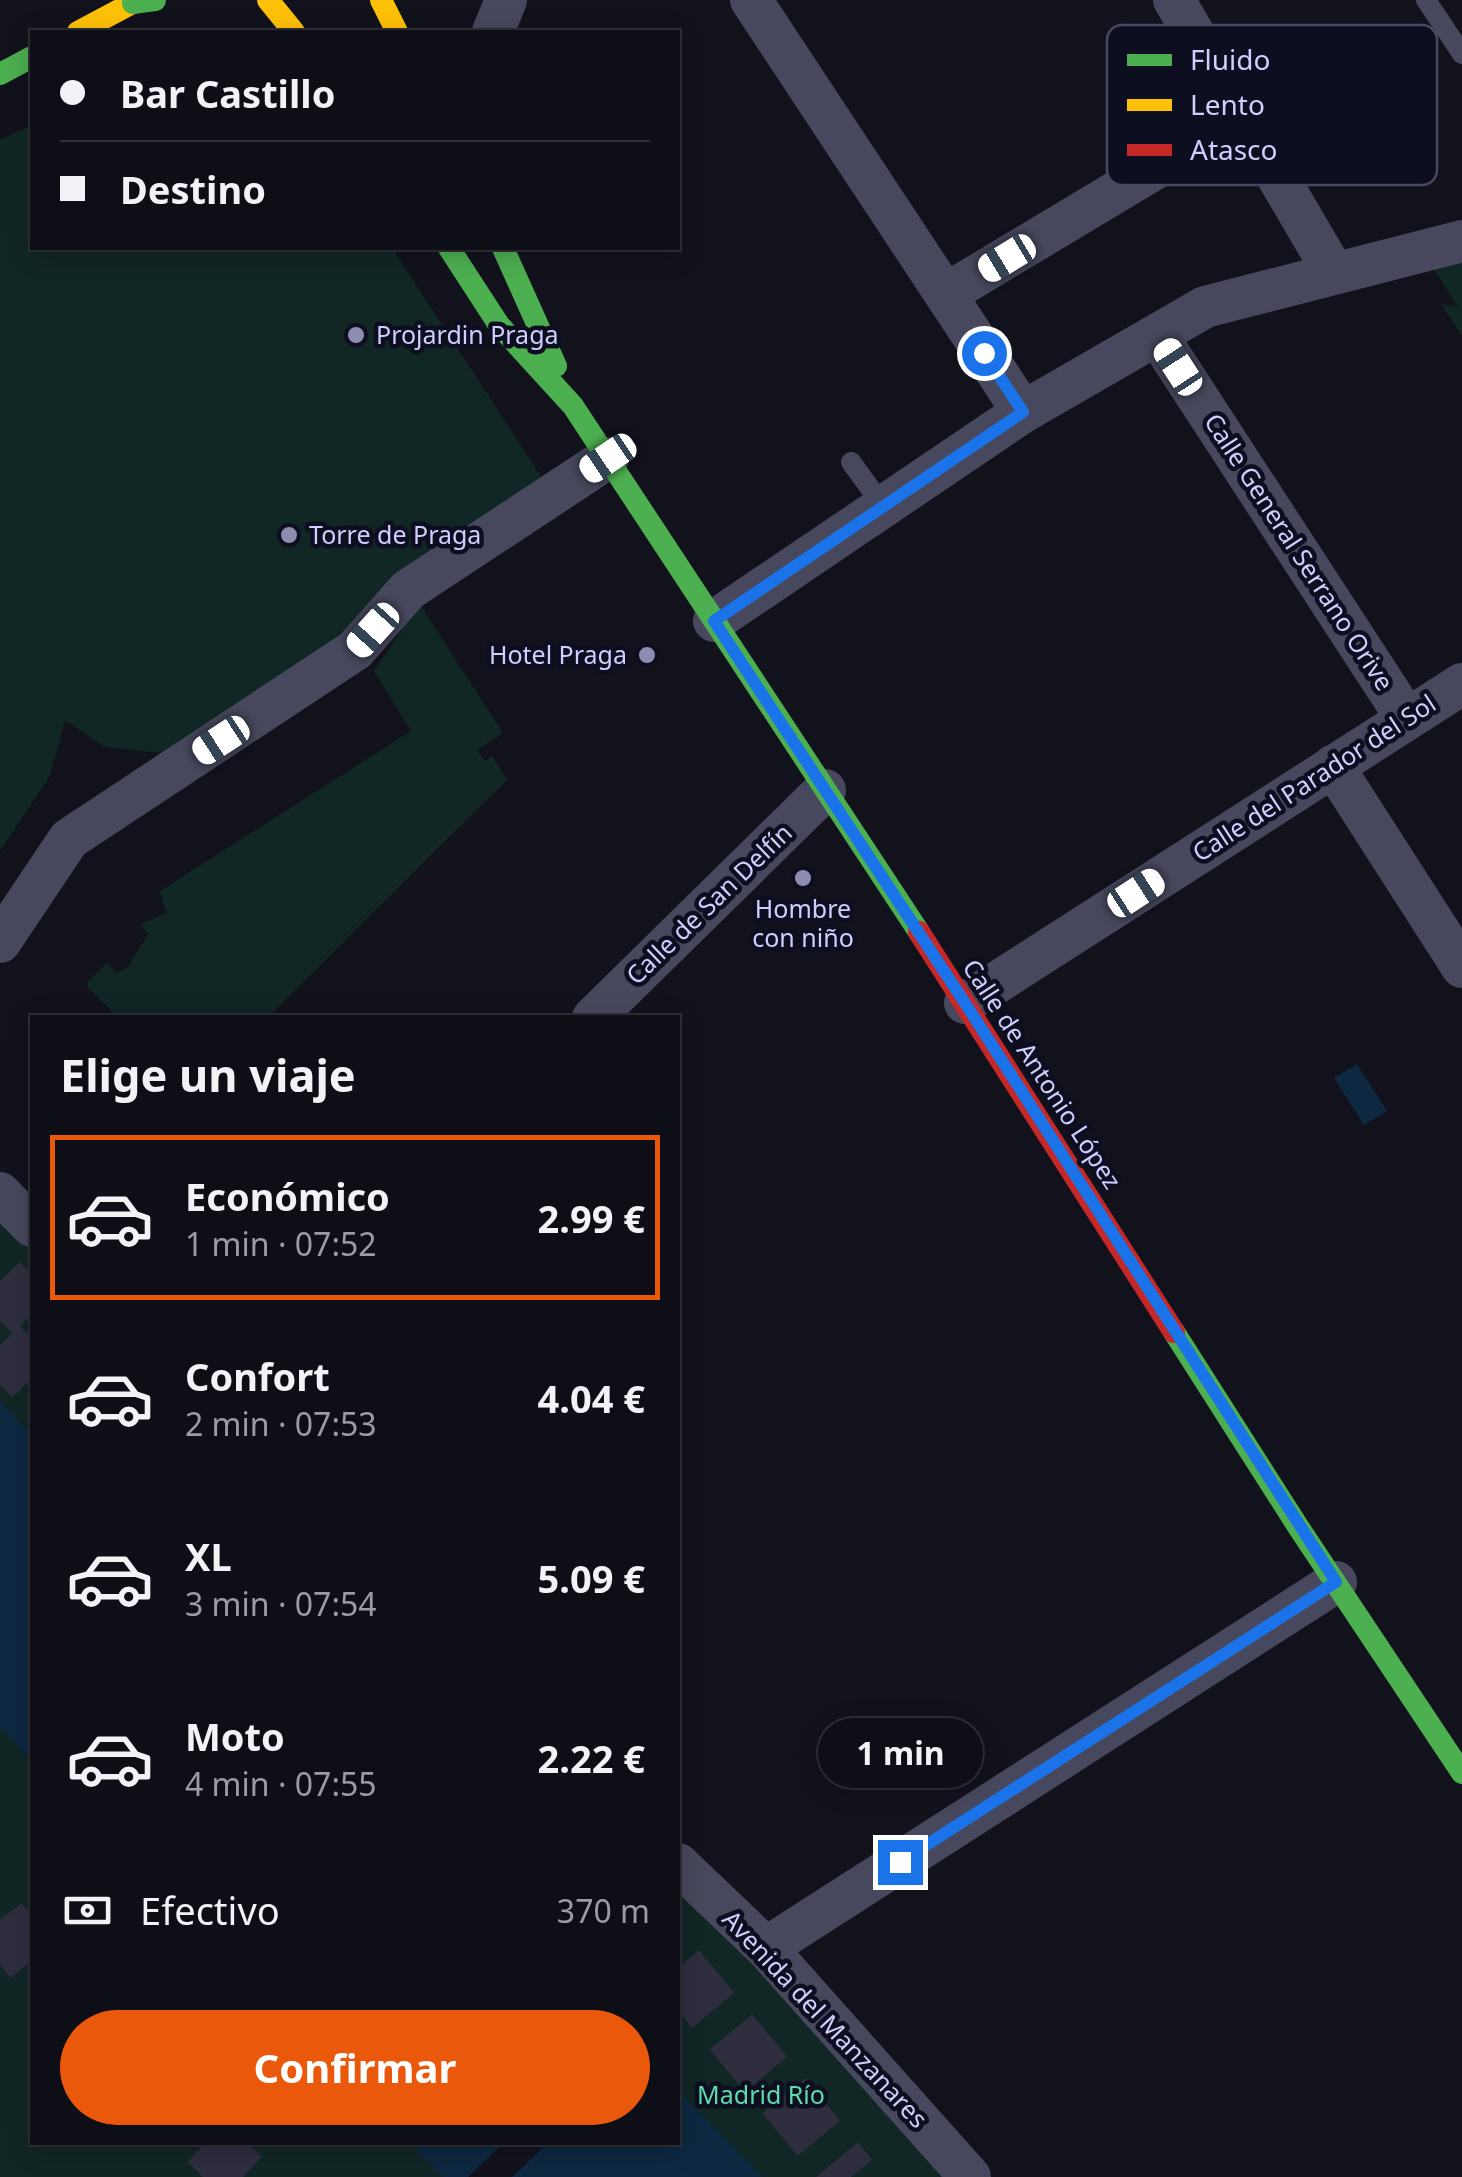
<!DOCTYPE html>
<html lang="es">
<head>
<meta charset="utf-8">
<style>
  :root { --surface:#0e0e16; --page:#1c1c23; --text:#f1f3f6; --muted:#9b9ca1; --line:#2e2e35; --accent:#ea580c }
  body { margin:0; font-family:"Noto Sans",sans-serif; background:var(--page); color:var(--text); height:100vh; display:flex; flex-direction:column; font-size:38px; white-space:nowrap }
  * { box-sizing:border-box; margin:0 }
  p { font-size:32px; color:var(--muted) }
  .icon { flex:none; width:55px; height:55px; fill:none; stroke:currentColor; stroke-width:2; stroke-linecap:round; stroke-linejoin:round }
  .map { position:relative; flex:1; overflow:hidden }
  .drawer { position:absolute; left:30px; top:1015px; width:650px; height:1130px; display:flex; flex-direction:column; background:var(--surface); border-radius:0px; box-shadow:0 5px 25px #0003,0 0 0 2px var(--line) }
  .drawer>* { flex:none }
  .guide { position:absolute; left:30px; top:30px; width:650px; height:220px; border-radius:0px; box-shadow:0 5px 25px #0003,0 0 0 2px var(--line); display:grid; align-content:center; height:220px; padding:0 30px; background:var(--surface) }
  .end { position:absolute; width:45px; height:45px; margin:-22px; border:12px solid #1a73e8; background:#fff; box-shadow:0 0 0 5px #fff }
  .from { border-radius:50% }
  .bubble { position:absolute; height:70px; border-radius:35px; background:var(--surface); box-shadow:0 5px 25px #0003,0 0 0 2px var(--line); font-size:32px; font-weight:700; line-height:70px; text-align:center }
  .car { position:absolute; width:30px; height:60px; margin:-30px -15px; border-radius:12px; box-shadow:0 0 8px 2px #0007; background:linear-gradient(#fff 24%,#345 0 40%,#fff 0 76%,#345 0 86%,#fff 0) }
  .guide b { display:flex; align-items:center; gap:35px; height:95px; font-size:38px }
  .guide b+b { border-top:2px solid var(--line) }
  .guide i { width:25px; height:25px; background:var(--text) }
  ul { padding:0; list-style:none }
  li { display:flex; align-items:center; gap:30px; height:165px; margin:0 20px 15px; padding:0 10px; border:5px solid transparent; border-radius:0px }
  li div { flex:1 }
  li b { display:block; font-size:38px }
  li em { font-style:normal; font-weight:700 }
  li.selected { border-color:var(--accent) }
  li>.icon { width:90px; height:90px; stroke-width:1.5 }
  h2 { padding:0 30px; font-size:45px; line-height:120px }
  .pay { display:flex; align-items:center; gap:25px; height:110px; padding:0 30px; font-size:38px }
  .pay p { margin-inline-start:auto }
  .action { display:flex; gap:20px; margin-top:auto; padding:20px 30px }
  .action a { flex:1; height:115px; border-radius:60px; background:var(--accent); color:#fff; font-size:40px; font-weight:700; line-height:115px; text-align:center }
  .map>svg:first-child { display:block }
  .green { fill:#112725 }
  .water { fill:#0e2841 }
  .pier { fill:#12121d }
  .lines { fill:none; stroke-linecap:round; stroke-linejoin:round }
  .highway-tunnel { stroke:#2e2e3f; stroke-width:55; stroke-dasharray:55 28; stroke-linecap:butt }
  .lane { stroke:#47485d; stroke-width:20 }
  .street { stroke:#47485d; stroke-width:42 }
  .fast { stroke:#4caf50; stroke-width:22 }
  .slow { stroke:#ffc107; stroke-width:22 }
  .jam { stroke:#c62828; stroke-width:22 }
  .fast-bridge { stroke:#4caf50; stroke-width:22 }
  .route { stroke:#1a73e8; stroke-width:12 }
  .poi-dot { fill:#8d8daf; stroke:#0e0e21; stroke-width:4 }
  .labels { text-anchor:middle; stroke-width:9; stroke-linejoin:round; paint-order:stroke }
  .poi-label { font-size:25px; fill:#cfcffe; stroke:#0e0e21; text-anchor:start }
  .street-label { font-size:25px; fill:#cfcffe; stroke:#0e0e21 }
  .park-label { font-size:25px; fill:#5ddbab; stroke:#0e0e21 }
  .key { fill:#0e0e21; stroke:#484863; stroke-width:2.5 }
  .key-label { font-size:28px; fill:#cfcffe }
</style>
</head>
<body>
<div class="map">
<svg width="1462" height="2177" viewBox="0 0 1462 2177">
  <rect width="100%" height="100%" fill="#12121d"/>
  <!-- green -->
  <path class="green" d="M32,125V248H392L548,487L171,754L104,747L65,720L50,776L0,851V140Z
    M1462,241V336L1441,304L1458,307L1422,251Z
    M419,603L503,733L477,750L485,761L492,756L507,780L268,1017H118L88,988V982L107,963L117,973L128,967L148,934L141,924L166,913L160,891L411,731L374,671Z
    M0,1208L32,1241V2142H678V1888L753,1962L945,2177H0Z"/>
  <!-- water -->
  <path class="water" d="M1357,1064L1387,1111L1364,1125L1334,1078Z
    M0,1401L32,1434V1760L0,1727Z
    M678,2091L762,2177H443L409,2143L678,2142Z"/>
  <!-- pier -->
  <path class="pier" d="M504,2143H548L512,2177H468Z"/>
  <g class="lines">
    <!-- highway-tunnel -->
    <path class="highway-tunnel" d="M0,1281L32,1314
      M0,1345L32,1378
      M0,1920L32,1961
      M678,1968L851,2177
      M206,2142L243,2177"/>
    <!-- lane -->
    <path class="lane" d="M1426,0L1462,54
      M851,462L883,506"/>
    <!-- street -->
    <path class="street" d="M751,0L1023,412
      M1174,0L1334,273
      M493,32L506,0
      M946,294L1161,165
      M1157,335L1407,719
      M714,621L1023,412L1205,307L1462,241
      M1333,766L1462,967
      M0,942L69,839L355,650L408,590L608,458
      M965,1003L1462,684
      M593,1018L825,790
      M0,1193L32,1226
      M678,1864L766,1948L970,2177
      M766,1948L1336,1582"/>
    <!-- fast -->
    <path class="fast" d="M0,74L32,57
      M449,248L499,325L573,406L919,932
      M503,248L556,366
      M1174,1332L1297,1525L1462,1773"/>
    <!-- slow -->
    <path class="slow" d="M268,0L294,32
      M381,0L397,32
      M78,32L138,0"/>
    <!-- jam -->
    <path class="jam" d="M919,932L1174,1332"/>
    <!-- fast-bridge -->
    <path class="fast-bridge" d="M133,3L155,0"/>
  </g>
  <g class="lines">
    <!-- route -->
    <path class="route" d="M900,1862L1336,1582L965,1003L714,621L1023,412L984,353"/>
  </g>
  <!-- markers -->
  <g class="poi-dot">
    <circle cx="356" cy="335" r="10"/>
    <circle cx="289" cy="535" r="10"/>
    <circle cx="647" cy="655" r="10"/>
    <circle cx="803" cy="878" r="10"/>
  </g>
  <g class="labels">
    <!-- poi labels -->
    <g class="poi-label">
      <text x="376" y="344">Projardin Praga</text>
      <text x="309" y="544">Torre de Praga</text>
      <text x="627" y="664" text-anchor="end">Hotel Praga</text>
      <text x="803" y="918" text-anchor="middle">Hombre<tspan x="803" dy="29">con niño</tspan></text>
    </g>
    <!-- street labels -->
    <g class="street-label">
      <text transform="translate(1299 552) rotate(57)" y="9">Calle General Serrano Orive</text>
      <text transform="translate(1314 778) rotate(-33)" y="9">Calle del Parador del Sol</text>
      <text transform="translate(709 904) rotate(-44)" y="9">Calle de San Delfín</text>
      <text transform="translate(1042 1074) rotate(57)" y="9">Calle de Antonio López</text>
      <text transform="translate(825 2019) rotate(47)" y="9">Avenida del Manzanares</text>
    </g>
    <!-- park labels -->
    <g class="park-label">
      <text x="761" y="2104">Madrid Río</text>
    </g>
  </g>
  <!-- legend -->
  <rect x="1107" y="25" width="330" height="160" rx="15" class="key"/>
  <rect x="1127" y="54" width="45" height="12" fill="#4caf50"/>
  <rect x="1127" y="99" width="45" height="12" fill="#ffc107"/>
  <rect x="1127" y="144" width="45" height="12" fill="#c62828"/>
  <g class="key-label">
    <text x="1190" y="70">Fluido</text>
    <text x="1190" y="115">Lento</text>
    <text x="1190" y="160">Atasco</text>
  </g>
</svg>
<i class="end from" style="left:984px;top:353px"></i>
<i class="end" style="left:900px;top:1862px"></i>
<div class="bubble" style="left:818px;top:1718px;width:165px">1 min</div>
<i class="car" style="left:1007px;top:258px;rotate:239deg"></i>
<i class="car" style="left:1178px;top:367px;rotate:327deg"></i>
<i class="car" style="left:608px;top:458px;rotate:236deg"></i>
<i class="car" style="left:373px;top:630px;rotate:222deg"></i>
<i class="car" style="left:221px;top:740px;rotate:237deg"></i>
<i class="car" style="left:1136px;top:893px;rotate:57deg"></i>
<div class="guide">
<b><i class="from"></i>Bar Castillo</b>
<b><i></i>Destino</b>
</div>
<section class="drawer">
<h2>Elige un viaje</h2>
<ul>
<li class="selected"><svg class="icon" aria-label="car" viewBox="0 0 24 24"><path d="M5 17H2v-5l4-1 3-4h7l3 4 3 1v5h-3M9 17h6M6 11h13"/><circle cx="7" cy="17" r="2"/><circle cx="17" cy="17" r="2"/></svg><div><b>Económico</b><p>1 min · 07:52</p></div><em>2.99 €</em></li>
<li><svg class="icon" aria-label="car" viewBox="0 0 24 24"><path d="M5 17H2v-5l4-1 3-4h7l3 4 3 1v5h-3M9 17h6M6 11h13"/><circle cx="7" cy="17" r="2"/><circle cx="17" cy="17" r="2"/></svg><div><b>Confort</b><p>2 min · 07:53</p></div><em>4.04 €</em></li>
<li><svg class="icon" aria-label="car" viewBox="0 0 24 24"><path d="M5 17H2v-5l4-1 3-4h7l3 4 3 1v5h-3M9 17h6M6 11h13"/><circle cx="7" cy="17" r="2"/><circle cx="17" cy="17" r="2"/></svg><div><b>XL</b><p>3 min · 07:54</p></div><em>5.09 €</em></li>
<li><svg class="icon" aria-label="car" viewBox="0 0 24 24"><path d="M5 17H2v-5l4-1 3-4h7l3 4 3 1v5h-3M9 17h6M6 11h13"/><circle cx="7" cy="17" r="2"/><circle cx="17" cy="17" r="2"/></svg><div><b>Moto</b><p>4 min · 07:55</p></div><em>2.22 €</em></li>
</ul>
<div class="pay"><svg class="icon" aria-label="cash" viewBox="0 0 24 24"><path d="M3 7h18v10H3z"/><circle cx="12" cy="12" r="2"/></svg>Efectivo<p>370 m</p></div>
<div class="action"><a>Confirmar</a></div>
</section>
</div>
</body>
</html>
